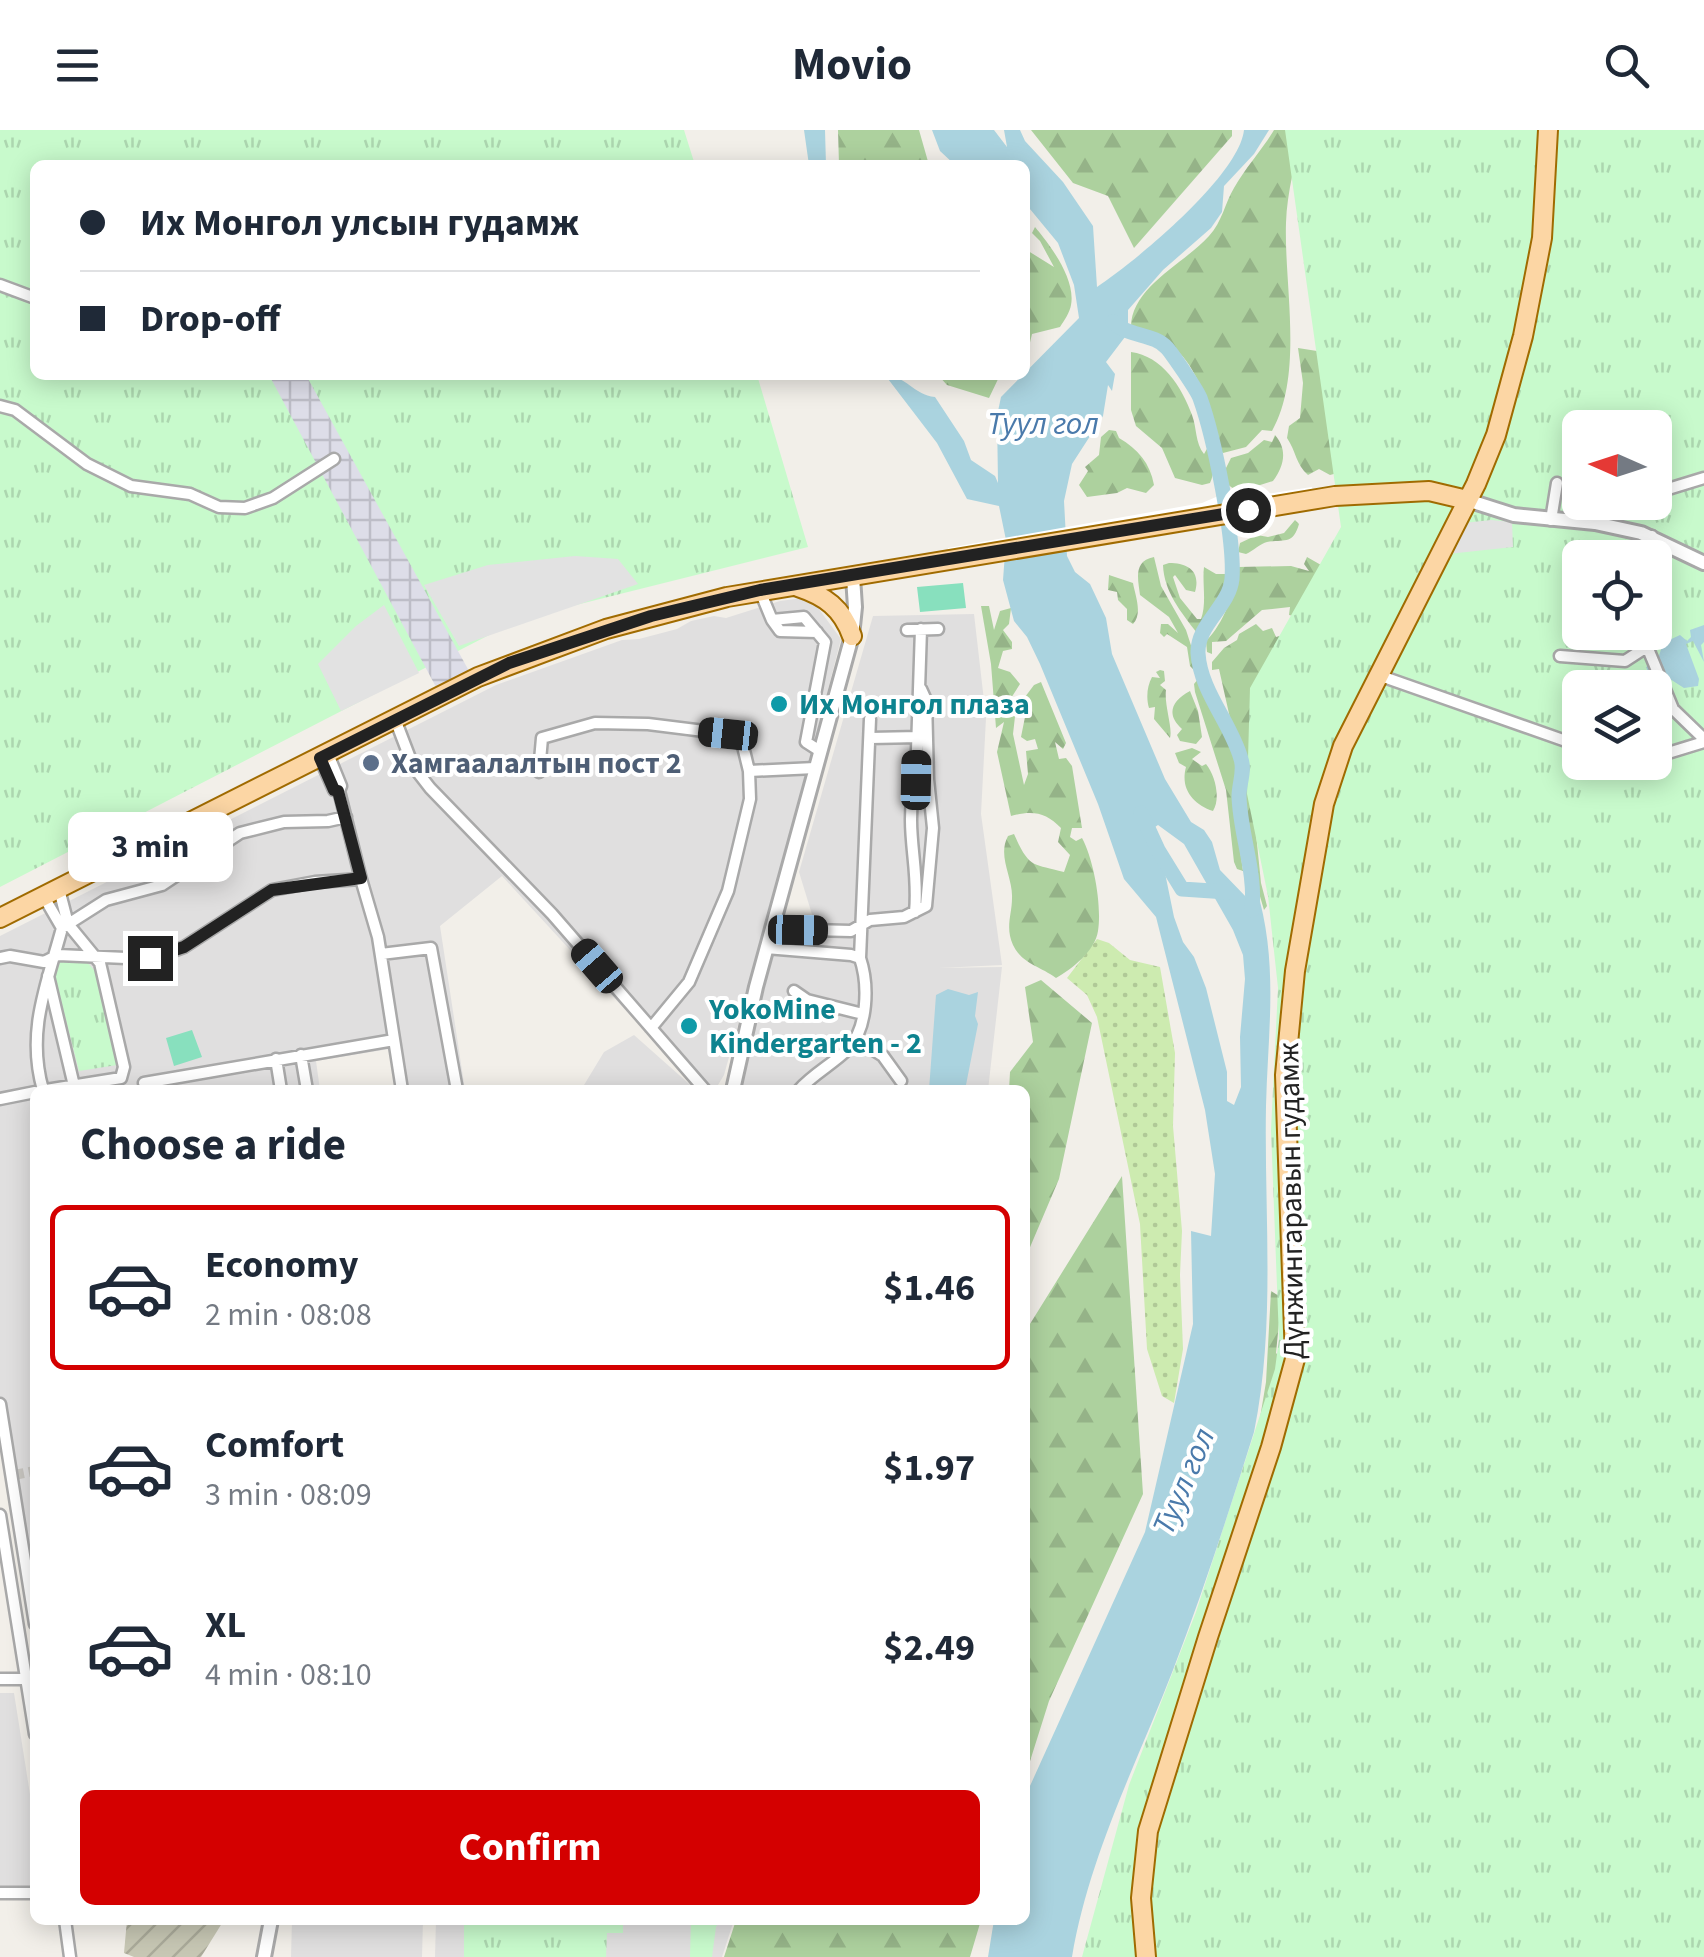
<!DOCTYPE html>
<html lang="en">
<head>
<meta charset="utf-8">
<style>
  :root { --surface:#fff; --page:#f6f6f7; --text:#1f2937; --muted:#747a83; --line:#e0e1e3; --accent:#d40000 }
  body { margin:0; font-family:"Source Sans 3",sans-serif; background:var(--page); color:var(--text); height:100vh; display:flex; flex-direction:column; font-size:38px; white-space:nowrap }
  * { box-sizing:border-box; margin:0 }
  p { font-size:32px; color:var(--muted) }
  .icon { flex:none; width:55px; height:55px; fill:none; stroke:currentColor; stroke-width:2; stroke-linecap:round; stroke-linejoin:round }
  .map { position:relative; flex:1; overflow:hidden }
  .drawer { position:absolute; left:30px; top:955px; width:1000px; height:840px; display:flex; flex-direction:column; background:var(--surface); border-radius:15px; box-shadow:0 5px 25px #0003 }
  .drawer>* { flex:none }
  .banner { position:absolute; left:30px; top:30px; width:1000px; height:220px; border-radius:15px; box-shadow:0 5px 25px #0003; display:grid; align-content:center; height:220px; padding:0 50px; background:var(--surface) }
  .needle { width:65px; rotate:273deg }
  .buttons { position:absolute; left:1562px; top:280px; display:grid; gap:20px }
  .buttons a { display:grid; place-items:center; width:110px; height:110px; border-radius:15px; background:var(--surface); box-shadow:0 5px 25px #0003; font-size:50px }
  .end { position:absolute; width:45px; height:45px; margin:-22px; border:12px solid #222; background:#fff; box-shadow:0 0 0 5px #fff }
  .from { border-radius:50% }
  .bubble { position:absolute; height:70px; border-radius:15px; background:var(--surface); box-shadow:0 5px 25px #0003; font-size:32px; font-weight:700; line-height:70px; text-align:center }
  .car { position:absolute; width:30px; height:60px; margin:-30px -15px; border-radius:12px; box-shadow:0 0 8px 2px #0007; background:linear-gradient(#222 24%,#8ab4d8 0 40%,#222 0 76%,#8ab4d8 0 86%,#222 0) }
  .banner b { display:flex; align-items:center; gap:35px; height:95px; font-size:38px }
  .banner b+b { border-top:2px solid var(--line) }
  .banner i { width:25px; height:25px; background:var(--text) }
  ul { padding:0; list-style:none }
  li { display:flex; align-items:center; gap:30px; height:165px; margin:0 20px 15px; padding:0 30px; border:5px solid transparent; border-radius:15px }
  li div { flex:1 }
  li b { display:block; font-size:38px }
  li em { font-style:normal; font-weight:700 }
  li.active { border-color:var(--accent) }
  li>.icon { width:90px; height:90px; stroke-width:1.5 }
  h2 { padding:0 50px; font-size:45px; line-height:120px }
  .primary-button { display:flex; gap:20px; margin-top:auto; padding:20px 50px }
  .primary-button a { flex:1; height:115px; border-radius:15px; background:var(--accent); color:#fff; font-size:40px; font-weight:700; line-height:115px; text-align:center }
  header { display:flex; justify-content:space-between; align-items:center; height:130px; padding:0 50px; background:var(--surface); font-size:45px; font-weight:700 }
  .map>svg:first-child { display:block }
  .residential { fill:#e0dfdf }
  .construction { fill:url(#construction-furrows) }
  .grass { fill:url(#grass-dots) }
  .forest { fill:url(#forest-firs) }
  .park { fill:url(#park-tufts); fill-rule:evenodd }
  .pitch { fill:#88e0be }
  .parking { fill:#e2e2e2 }
  .plaza { fill:url(#plaza-grid) }
  .water { fill:#aad3df; fill-rule:evenodd }
  .pier { fill:#fff }
  .lines { fill:none; stroke-linecap:round; stroke-linejoin:round }
  .river { stroke:#aad3df; stroke-width:15 }
  .minor-tunnel { stroke:#c8c6c1; stroke-width:10; stroke-dasharray:10 5; stroke-linecap:butt }
  .minor-casing { stroke:#a9a9a9; stroke-width:15 }
  .tertiary-casing { stroke:#a9a9a9; stroke-width:18 }
  .primary-casing { stroke:#a06b00; stroke-width:22 }
  .minor { stroke:#fff; stroke-width:10 }
  .tertiary { stroke:#fff; stroke-width:12 }
  .primary { stroke:#fcd6a4; stroke-width:18 }
  .route { stroke:#222; stroke-width:12 }
  .culture-dot { fill:#0f9aa8; stroke:#fff; stroke-width:4 }
  .service-dot { fill:#5c6f8a; stroke:#fff; stroke-width:4 }
  .labels { text-anchor:middle; stroke-width:8; stroke-linejoin:round; paint-order:stroke }
  .culture-label { font-size:30px; font-weight:bold; fill:#0d838f; stroke:#fff; text-anchor:start }
  .service-label { font-size:30px; font-weight:bold; fill:#4e5e75; stroke:#fff; text-anchor:start }
  .street-label { font-size:30px; fill:#222; stroke:#fff }
  .water-label { font-size:32px; font-style:italic; fill:#4a7aab; stroke:#fff }
</style>
</head>
<body>
<header><svg class="icon" aria-label="menu" viewBox="0 0 24 24"><path d="M4 6h16M4 12h16M4 18h16"/></svg>Movio<svg class="icon" aria-label="search" viewBox="0 0 24 24"><circle cx="10" cy="10" r="6"/><path d="M15 15l6 6"/></svg></header>
<div class="map">
<svg width="1704" height="1827" viewBox="0 0 1704 1827">
  <defs>
    <pattern id="construction-furrows" width="10" height="10" patternUnits="userSpaceOnUse" patternTransform="scale(2.5)"><rect width="10" height="10" fill="#c7c7b4"/><path d="M-1 1l2-2M0 10L10 0M9 11l2-2" fill="none" stroke="#abab9a"/></pattern>
    <pattern id="grass-dots" width="8" height="8" patternUnits="userSpaceOnUse" patternTransform="scale(2.5)"><rect width="8" height="8" fill="#cdebb0"/><path d="M2 2h.1M6 6h.1" fill="none" stroke="#b0c997" stroke-width="1.8" stroke-linecap="round"/></pattern>
    <pattern id="forest-firs" width="22" height="20" patternUnits="userSpaceOnUse" patternTransform="scale(2.5)"><rect width="22" height="20" fill="#add19e"/><path d="M5 1l3.5 6h-7zM16 11l3.5 6h-7z" fill="#95b388"/></pattern>
    <pattern id="park-tufts" width="24" height="20" patternUnits="userSpaceOnUse" patternTransform="scale(2.5)"><rect width="24" height="20" fill="#c8facc"/><path d="M3 7l-1-3M5 7V3M7 7l1-3M15 17l-1-3M17 17v-4M19 17l1-3" fill="none" stroke="#acd6af"/></pattern>
    <pattern id="plaza-grid" width="8" height="8" patternUnits="userSpaceOnUse" patternTransform="scale(2.5)"><rect width="8" height="8" fill="#dddde8"/><path d="M0 4h8M4 0v8" fill="none" stroke="#bdbdc7"/></pattern>
  </defs>
  <rect width="100%" height="100%" fill="#f2efe9"/>
  <!-- residential -->
  <path class="residential" d="M810,467L841,509L782,738L724,945L715,960H699L502,746L440,796L465,960H397L389,919L316,931L320,960H35V1529L0,1299V806L496,555L622,510L639,509L677,499L691,491L714,486L726,488L780,471Z
    M974,484L986,588L981,684L1002,835L939,838L1002,837L988,960H739L773,825L840,829L813,825L814,791L799,742L873,486Z
    M634,905L696,960H581L604,922Z
    M0,1563H14L35,1696V1759H0Z
    M292,1790H423L422,1827H291Z
    M436,1790H734L722,1827H435Z"/>
  <!-- construction -->
  <path class="construction" d="M127,1790H224L201,1827H134L124,1823Z"/>
  <!-- grass -->
  <path class="grass" d="M1097,809L1109,813L1130,830L1160,837L1175,923L1173,996L1182,1101L1180,1145L1183,1219L1174,1273L1162,1266L1147,1219L1140,1094L1097,887L1087,865L1067,848Z"/>
  <!-- forest -->
  <path class="forest" d="M838,0H919L929,35H839Z
    M1031,0H1232V6L1134,118L1108,66L1073,53Z
    M1274,0H1302C1296,30 1287,62 1286,93C1284,156 1304,244 1272,301L1262,300L1246,317L1223,323L1219,320C1205,265 1196,211 1131,197C1131,157 1185,133 1209,106C1222,92 1225,73 1234,58C1246,37 1262,20 1274,0Z
    M1035,97C1050,115 1076,149 1071,175C1070,182 1064,191 1060,197L1032,204L1025,234V119L1054,137L1040,111L1032,103Z
    M1298,218L1456,243L1345,341L1330,345L1319,339L1308,345C1296,335 1296,321 1287,308L1289,296L1300,288L1303,253Z
    M1131,222C1162,226 1182,257 1192,285C1197,298 1195,313 1204,324L1208,317C1215,326 1215,342 1210,353L1202,355L1175,348L1162,318L1136,296L1131,280Z
    M938,245H1000L989,268L947,255Z
    M1109,300L1116,301L1119,308C1138,319 1150,333 1154,355L1146,363L1127,358L1117,363L1087,367L1079,355L1088,341L1085,337L1099,325L1101,307Z
    M1275,305C1288,320 1284,336 1273,351L1238,362L1227,354L1225,340L1231,328L1248,323L1264,310L1272,312Z
    M1295,390L1299,394C1293,415 1285,409 1267,412C1261,413 1253,421 1246,424L1238,422L1240,413L1257,405L1268,407L1284,403Z
    M1154,427L1161,456L1186,500L1197,534L1195,541L1190,536L1187,517L1167,504L1164,507L1160,503L1161,494H1168L1178,503L1169,487L1140,465C1138,449 1133,431 1154,427Z
    M1307,427L1328,439L1303,488L1289,485L1290,477L1262,480L1226,511L1212,512V524L1207,522L1206,511C1224,493 1235,462 1238,437L1291,436L1309,441L1304,434Z
    M1169,433C1188,433 1201,441 1195,462L1186,460L1175,445L1173,447L1180,468L1197,489H1201C1207,473 1202,453 1204,437L1216,444H1226L1225,456L1197,503C1181,482 1164,462 1163,435Z
    M1109,445L1133,453C1135,465 1143,483 1133,494L1127,490V479L1118,470L1117,462L1108,460Z
    M981,476H989L994,500L1000,481L1011,478L1009,494L1003,500L1012,512V519L1003,521L998,538L1010,542L1020,554L1004,579L1016,578L1013,604L1024,655L1028,644L1026,621L1038,619L1035,609L1027,611L1021,607L1025,587L1022,571L1034,555L1041,552L1066,613L1063,619L1055,612L1059,629L1066,628L1072,636L1082,698H1072L1070,707L1076,711L1082,708C1094,730 1102,776 1098,801C1095,821 1072,839 1056,848C1040,836 1022,834 1013,815C1005,797 1012,785 1012,768C1013,747 997,726 1008,706L1014,704C1030,740 1033,733 1064,742L1070,725L1058,712L1061,698C1046,682 1032,680 1011,686L997,622L1004,592L996,598L991,534Z
    M1256,494L1263,501L1272,498L1276,507L1283,505L1253,674L1261,753L1267,776L1264,780L1254,746L1244,665L1246,633L1232,597L1219,539L1212,540V532L1224,518L1237,510L1239,504Z
    M1160,540L1164,541L1165,551L1160,555L1166,560C1164,575 1173,598 1170,608L1154,589L1155,577L1149,578C1146,568 1147,556 1152,547L1160,548L1156,542Z
    M1198,549L1238,629L1234,676L1243,741L1237,739L1234,732L1226,660L1195,562L1194,554Z
    M1190,561L1198,581L1202,607L1196,614L1180,611L1177,605L1182,599C1166,585 1171,571 1190,561Z
    M1192,618L1201,622L1192,629L1202,636L1206,634C1215,645 1221,668 1213,681C1193,674 1180,659 1186,637L1179,633L1175,623Z
    M1041,850L1092,893L1059,1049L1025,1129V960H1009L1010,942L1033,912L1025,857Z
    M1122,1046L1143,1364L1049,1571L1025,1647V1202Z
    M1271,1161L1279,1166L1281,1172L1276,1223L1282,1229L1260,1288L1266,1252Z
    M736,1790H981L970,1827H724Z"/>
  <!-- park -->
  <path class="park" d="M0,0H684L695,35H35V245H757L808,417L520,489L0,757Z
    M1285,0H1704V1827H1082L1129,1655L1196,1482L1275,1239L1279,1209L1271,1000L1278,858L1268,766L1247,664L1250,558L1341,397ZM1580,298H1655V372H1580ZM1580,428H1655V502H1580ZM1580,558H1655V632H1580Z
    M87,832L95,841L117,935L79,941L55,847L60,832Z
    M464,1790H623V1803H607L606,1827H464Z
    M691,1790H720L716,1797L712,1827H690Z"/>
  <!-- pitch -->
  <path class="pitch" d="M963,453L966,478L920,482L917,457Z
    M192,900L202,927L174,936L166,908Z"/>
  <!-- parking -->
  <path class="parking" d="M1491,390L1512,392L1513,417L1448,424L1464,393Z
    M575,426L618,429L638,454L459,516L424,455L488,435Z
    M384,475L419,543L341,581L318,534L356,496Z"/>
  <!-- plaza -->
  <path class="plaza" d="M269,245H306L469,541L436,557Z"/>
  <!-- water -->
  <path class="water" d="M804,0H825L826,35H809Z
    M932,0H994L1007,17L1004,0H1020L1025,11L1063,52L1093,96L1097,157C1136,131 1239,46 1244,0H1269L1254,24L1224,56L1222,82L1211,98L1163,140L1128,180V203L1106,232L1115,244L1112,261L1108,255L1103,286L1072,334L1064,371L1067,426L1075,442L1090,454L1106,488L1112,524L1165,649L1191,692L1204,700L1212,712L1220,740L1248,769L1250,762L1256,757C1279,832 1268,899 1266,976C1264,1085 1276,1195 1254,1302C1229,1382 1203,1462 1173,1540C1136,1635 1089,1726 1072,1827H988L994,1790H1025V1667L1145,1402L1193,1194L1191,1101L1211,1106L1215,1044L1205,980L1156,787L1124,749L1098,674L1040,534L1027,507L1014,491L1003,450L1006,410L999,376L967,369L937,313L885,245C905,245 914,265 935,267L964,311L971,330L995,346L998,353L997,286L1001,267L1079,188L1074,155L1058,113L1025,73V35H955L940,21ZM1158,695L1184,714L1233,800L1243,825L1245,849L1240,907L1241,957L1234,975L1227,971V942L1206,858L1194,827L1183,812L1174,787L1165,743L1146,703Z
    M1704,495V512L1701,515L1704,532L1693,511L1686,514L1699,549L1698,556L1684,558L1670,549L1666,551L1663,545L1652,550L1646,537L1657,532L1663,513L1680,505L1687,511L1691,507L1690,500Z
    M948,859L969,865L978,862L975,886L978,894L965,960H929L936,865Z"/>
  <!-- pier -->
  <path class="pier" d="M1312,357L1316,378L945,432L948,418L1202,373L1216,367L1253,366Z"/>
  <g class="lines">
    <!-- river -->
    <path class="river" d="M1113,192C1128,207 1154,203 1167,218C1173,225 1197,260 1200,268C1214,307 1235,409 1232,449C1229,477 1197,494 1198,523C1200,561 1231,593 1241,629C1245,641 1239,654 1239,666C1240,704 1256,741 1252,780
      M1141,683L1158,720L1182,759L1227,762"/>
    <!-- minor-tunnel -->
    <path class="minor-tunnel" d="M14,1345L35,1341"/>
    <defs>
      <path id="minor" d="M0,155L35,168
        M0,276L15,280L87,334L131,356L190,364L219,377L245,378L273,368L334,329
        M1655,363L1704,348
        M1568,388L1623,372
        M1551,390L1557,353
        M1650,428L1652,406
        M760,461L772,490L804,487L825,512L806,612L820,621
        M772,490L780,501L817,502
        M907,500L938,499
        M1641,502L1673,579L1704,609
        M1560,526L1625,531L1645,518
        M1378,545L1580,616
        M395,589L413,636L430,658L552,784L705,960
        M870,608L919,607
        M328,624L341,656L339,661L361,749
        M1655,627L1704,612
        M320,628L334,660L339,661
        M539,642L542,608L595,593L648,594L736,605L742,612L749,641
        M44,767L62,798
        M915,782C920,735 903,699 916,650L921,499
        M771,799L851,801L870,790L904,787L926,776L933,698L928,649L926,570L921,559
        M766,818L851,825L860,828
        M381,824L431,818L457,960
        M0,828L10,826L44,832L58,825L126,828L160,826L184,817L272,760L315,752L361,749L378,807L402,960
        M48,846L75,960
        M794,861L807,870L863,884
        M651,898L689,852L728,761L750,669L749,641L815,638
        M856,909L883,926L901,951
        M301,925L307,960
        M276,929L281,960
        M144,953L394,910
        M43,960C26,901 47,854 62,798L106,770L162,755L240,703L284,692L328,691L346,687
        M46,960L121,948L124,937L100,833L68,794L59,759
        M799,960C813,944 833,934 848,919C868,898 869,855 860,828L870,589
        M0,969L35,962
        M0,1274L35,1494
        M0,1385L35,1604
        M0,1549H26
        M0,1763H35
        M65,1790L70,1827"/>
      <path id="tertiary" d="M1467,370L1514,385L1595,393L1641,403L1704,433
        M733,960L756,857L852,506L855,477L853,447
        M264,1827L271,1790"/>
      <path id="primary" d="M798,457C825,466 842,478 852,506
        M0,788L478,547L606,499L727,467L1335,366L1429,361L1467,370
        M1146,1827L1141,1768L1148,1701L1208,1507L1271,1317L1295,1229L1285,945L1295,841L1324,674L1343,616L1476,354L1496,305L1523,206L1542,108L1548,0"/>
    </defs>
    <!-- minor casing -->
    <use href="#minor" class="minor-casing"/>
    <!-- tertiary casing -->
    <use href="#tertiary" class="tertiary-casing"/>
    <!-- primary casing -->
    <use href="#primary" class="primary-casing"/>
    <!-- minor -->
    <use href="#minor" class="minor"/>
    <!-- tertiary -->
    <use href="#tertiary" class="tertiary"/>
    <!-- primary -->
    <use href="#primary" class="primary"/>
  </g>
  <g class="lines">
    <!-- route -->
    <path class="route" d="M150,828L184,817L272,760L361,748L338,661L334,660L320,628L509,533L651,486L760,460L1248,380"/>
  </g>
  <!-- markers -->
  <g class="culture-dot">
    <circle cx="779" cy="574" r="10"/>
    <circle cx="689" cy="896" r="10"/>
  </g>
  <circle class="service-dot" cx="371" cy="633" r="10"/>
  <g class="labels">
    <!-- culture labels -->
    <g class="culture-label">
      <text x="799" y="584">Их Монгол плаза</text>
      <text x="709" y="889">YokoMine<tspan x="709" dy="34">Kindergarten - 2</tspan></text>
    </g>
    <!-- service labels -->
    <g class="service-label">
      <text x="391" y="643">Хамгаалалтын пост 2</text>
    </g>
    <!-- street labels -->
    <g class="street-label">
      <text transform="translate(1291 1071) rotate(-91)" y="10">Дүнжингаравын гудамж</text>
    </g>
    <!-- water labels -->
    <g class="water-label">
      <text x="1043" y="304">Туул гол</text>
      <text transform="translate(1183 1351) rotate(-67)" y="11">Туул гол</text>
    </g>
  </g>
</svg>
<div class="buttons">
<a><svg class="needle" viewBox="-14 -14 28 28"><path d="M0-13l5 13h-10z" fill="#e53935"/><path d="M0 13l5-13h-10z" fill="#747a83"/></svg></a>
<a><svg class="icon" aria-label="locate" viewBox="0 0 24 24"><circle cx="12" cy="12" r="6"/><path d="M12 2v4M12 18v4M2 12h4M18 12h4"/></svg></a>
<a><svg class="icon" aria-label="layers" viewBox="0 0 24 24"><path d="M12 4l9 5-9 5-9-5zM3 14l9 5 9-5"/></svg></a>
</div>
<i class="end from" style="left:1248px;top:380px"></i>
<i class="end" style="left:150px;top:828px"></i>
<div class="bubble" style="left:68px;top:682px;width:165px">3 min</div>
<i class="car" style="left:728px;top:604px;rotate:276deg"></i>
<i class="car" style="left:916px;top:650px;rotate:1deg"></i>
<i class="car" style="left:798px;top:800px;rotate:91deg"></i>
<i class="car" style="left:597px;top:836px;rotate:319deg"></i>
<div class="banner">
<b><i class="from"></i>Их Монгол улсын гудамж</b>
<b><i></i>Drop-off</b>
</div>
<section class="drawer">
<h2>Choose a ride</h2>
<ul>
<li class="active"><svg class="icon" aria-label="car" viewBox="0 0 24 24"><path d="M5 17H2v-5l4-1 3-4h7l3 4 3 1v5h-3M9 17h6M6 11h13"/><circle cx="7" cy="17" r="2"/><circle cx="17" cy="17" r="2"/></svg><div><b>Economy</b><p>2 min · 08:08</p></div><em>$1.46</em></li>
<li><svg class="icon" aria-label="car" viewBox="0 0 24 24"><path d="M5 17H2v-5l4-1 3-4h7l3 4 3 1v5h-3M9 17h6M6 11h13"/><circle cx="7" cy="17" r="2"/><circle cx="17" cy="17" r="2"/></svg><div><b>Comfort</b><p>3 min · 08:09</p></div><em>$1.97</em></li>
<li><svg class="icon" aria-label="car" viewBox="0 0 24 24"><path d="M5 17H2v-5l4-1 3-4h7l3 4 3 1v5h-3M9 17h6M6 11h13"/><circle cx="7" cy="17" r="2"/><circle cx="17" cy="17" r="2"/></svg><div><b>XL</b><p>4 min · 08:10</p></div><em>$2.49</em></li>
</ul>
<div class="primary-button"><a>Confirm</a></div>
</section>
</div>
</body>
</html>
